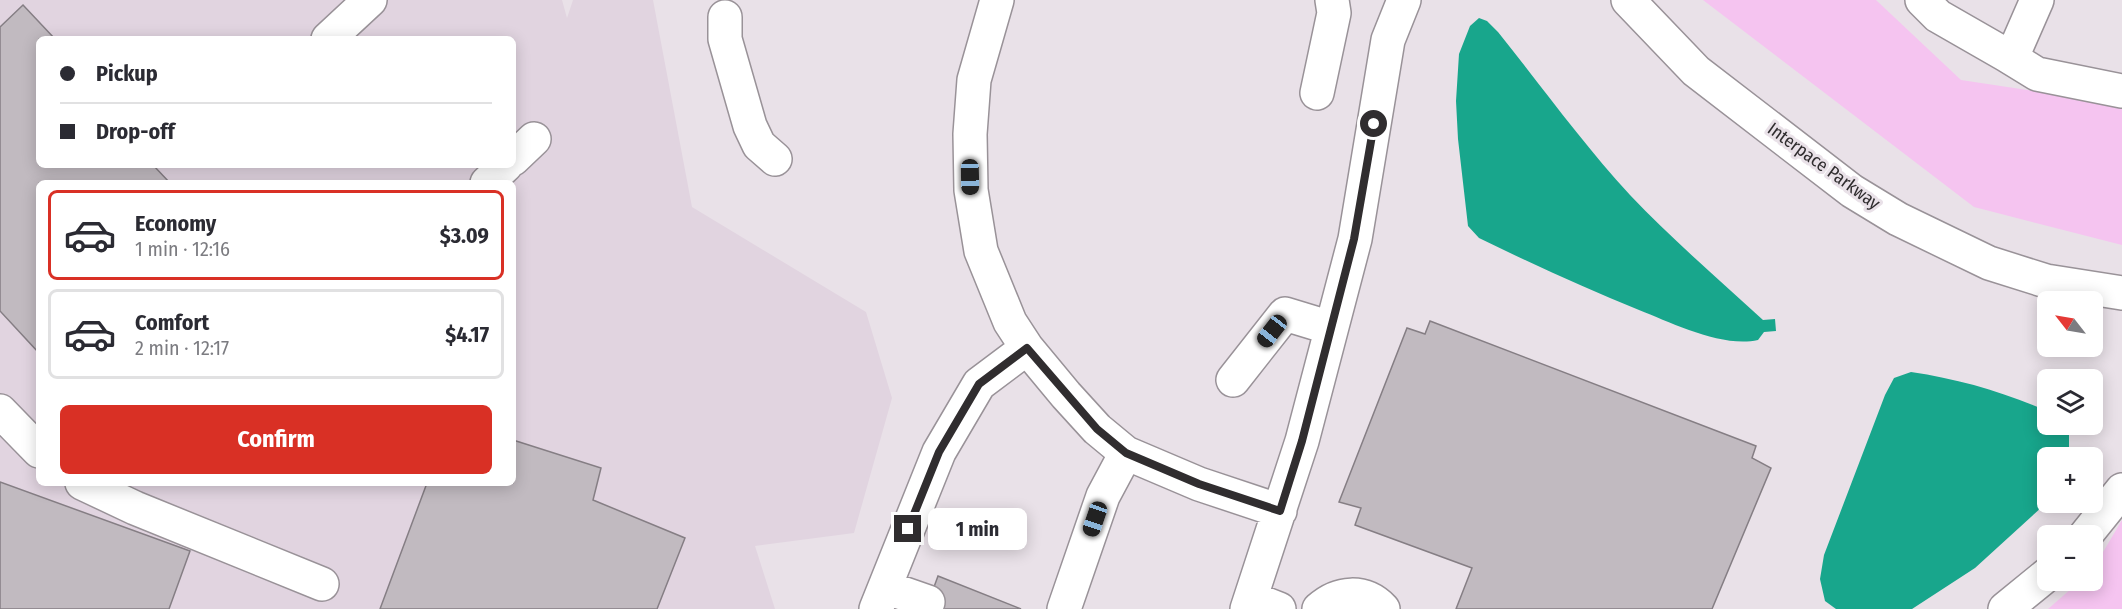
<!DOCTYPE html>
<html lang="en">
<head>
<meta charset="utf-8">
<style>
  :root { --surface:#fff; --page:#f7f7f7; --text:#2b2b33; --muted:#7c7c81; --line:#e1e1e2; --accent:#d93025 }
  body { margin:0; font-family:"Fira Sans Condensed",sans-serif; background:var(--page); color:var(--text); height:100vh; display:flex; flex-direction:column; font-size:22px; white-space:nowrap }
  * { box-sizing:border-box; margin:0 }
  p { font-size:20px; color:var(--muted) }
  .icon { flex:none; width:33px; height:33px; fill:none; stroke:currentColor; stroke-width:2; stroke-linecap:round; stroke-linejoin:round }
  .map { position:relative; flex:1; overflow:hidden }
  .panel { position:absolute; left:36px; top:180px; width:480px; height:306px; display:flex; flex-direction:column; background:var(--surface); border-radius:9px; box-shadow:0 3px 15px #0003 }
  .panel>* { flex:none }
  .hud { position:absolute; left:36px; top:36px; width:480px; height:132px; border-radius:9px; box-shadow:0 3px 15px #0003; display:grid; align-content:center; height:132px; padding:0 24px; background:var(--surface) }
  .needle { width:39px; rotate:301deg }
  .fabs { position:absolute; left:2037px; top:291px; display:grid; gap:12px }
  .fabs a { display:grid; place-items:center; width:66px; height:66px; border-radius:9px; background:var(--surface); box-shadow:0 3px 15px #0003; font-size:30px }
  .end { position:absolute; width:27px; height:27px; margin:-14px; border:8px solid #302d2f; background:#fff; box-shadow:0 0 0 3px #fff }
  .from { border-radius:50% }
  .bubble { position:absolute; height:42px; border-radius:9px; background:var(--surface); box-shadow:0 3px 15px #0003; font-size:20px; font-weight:700; line-height:42px; text-align:center }
  .car { position:absolute; width:18px; height:36px; margin:-18px -9px; border-radius:8px; box-shadow:0 0 4px 2px #0007; background:linear-gradient(#222 24%,#8ab4d8 0 40%,#222 0 76%,#8ab4d8 0 86%,#222 0) }
  .hud b { display:flex; align-items:center; gap:21px; height:57px; font-size:22px }
  .hud b+b { border-top:2px solid var(--line) }
  .hud i { width:15px; height:15px; background:var(--text) }
  ul { padding:10px 0 0; list-style:none }
  li { display:flex; align-items:center; gap:18px; height:90px; margin:0 12px 9px; padding:0 12px; border:3px solid var(--line); border-radius:9px }
  li div { flex:1 }
  li b { display:block; font-size:22px }
  li em { font-style:normal; font-weight:700 }
  li.selected { border-color:var(--accent) }
  li>.icon { width:54px; height:54px; stroke-width:1.5 }
  .action { display:flex; gap:12px; margin-top:auto; padding:12px 24px }
  .action a { flex:1; height:69px; border-radius:9px; background:var(--accent); color:#fff; font-size:24px; font-weight:700; line-height:69px; text-align:center }
  .map>svg:first-child { display:block }
  .built { fill:#e1d4e0; fill-rule:evenodd }
  .green { fill:#f5c4f0 }
  .water { fill:#18a68c }
  .building { fill:#c1bac0; stroke:#857e84; stroke-width:1.5 }
  .lines { fill:none; stroke-linecap:round; stroke-linejoin:round }
  .minor-casing { stroke:#999298; stroke-width:36 }
  .minor { stroke:#fff; stroke-width:33 }
  .route { stroke:#302d2f; stroke-width:8 }
  .labels { text-anchor:middle; stroke-width:6; stroke-linejoin:round; paint-order:stroke }
  .street-label { font-size:18px; fill:#302d2f; stroke:#e9e1e8 }
</style>
</head>
<body>
<div class="map">
<svg width="2122" height="609" viewBox="0 0 2122 609">
  <rect width="100%" height="100%" fill="#e9e1e8"/>
  <!-- built -->
  <path class="built" d="M0,0H562L567,18L573,0H653L692,207L866,312L892,398L854,533L755,546L775,609H0ZM39,39H513V165H39ZM39,183H513V483H39Z"/>
  <!-- green -->
  <path class="green" d="M1703,0H1876L1961,80L2122,104V245L1974,207Z
    M2122,520V609H2048L2080,581L2092,580L2093,569Z"/>
  <!-- water -->
  <path class="water" d="M1479,18L1487,21L1498,32C1542,87 1583,144 1630,195C1672,239 1718,279 1763,320L1775,319L1776,331L1764,332L1758,340C1722,348 1672,323 1639,310C1585,288 1532,264 1479,238L1468,226L1458,139L1456,101L1459,54L1470,26Z
    M1911,372C1959,379 2003,392 2047,411L2048,424L2081,425L2069,428V457L2048,458L2047,499L2043,506L1975,568L1912,609H1836L1825,601L1820,579L1824,555L1885,395L1894,378Z"/>
  <!-- building -->
  <path class="building" d="M23,5L55,39H39V165H153L170,183H39V353L0,311V27Z
    M1430,321L1756,446L1752,458L1771,468L1712,609H1456L1472,568L1355,525L1361,508L1339,502L1407,328L1425,334Z
    M513,440L601,468L593,500L685,538L657,609H380L427,483H513Z
    M0,482L190,551L169,609H0Z
    M938,576L1021,609H926Z"/>
  <g class="lines">
    <defs>
      <path id="minor" d="M997,0L974,80L970,134L971,190L981,251L1010,322L1027,348L1066,395L1097,429L1126,453L1199,484L1280,511
        M1628,0L1696,71L1852,191L1898,219L1989,263L2046,281L2122,293
        M1922,0L1938,16L2006,55
        M2037,0L2016,48L2006,55L2037,74L2122,91
        M725,17V39L750,126L759,145L775,159
        M328,39L370,0
        M1317,93L1334,13L1332,0
        M513,159L534,139
        M487,183L506,165
        M1233,380L1285,314L1331,328
        M0,411L39,451
        M82,483L135,508L322,584
        M2085,536L2122,490
        M885,587L928,602
        M1251,598L1279,609
        M876,609L939,452L979,384L1027,348
        M1064,609L1103,496L1126,453
        M1247,609L1302,441L1355,239L1388,40L1404,0
        M1319,609C1338,592 1364,589 1383,609
        M2005,609L2048,574"/>
    </defs>
    <!-- minor casing -->
    <use href="#minor" class="minor-casing"/>
    <!-- minor -->
    <use href="#minor" class="minor"/>
  </g>
  <g class="lines">
    <!-- route -->
    <path class="route" d="M908,529L939,452L979,384L1027,348L1097,429L1126,453L1199,484L1280,511L1302,441L1354,239L1374,124"/>
  </g>
  <g class="labels">
    <!-- street labels -->
    <g class="street-label">
      <text transform="translate(1824 166) rotate(36)" y="6">Interpace Parkway</text>
    </g>
  </g>
</svg>
<div class="fabs">
<a><svg class="needle" viewBox="-14 -14 28 28"><path d="M0-13l5 13h-10z" fill="#e53935"/><path d="M0 13l5-13h-10z" fill="#7c7c81"/></svg></a>
<a><svg class="icon" aria-label="layers" viewBox="0 0 24 24"><path d="M12 4l9 5-9 5-9-5zM3 14l9 5 9-5"/></svg></a>
<a>+</a>
<a>−</a>
</div>
<i class="end from" style="left:1374px;top:124px"></i>
<i class="end" style="left:908px;top:529px"></i>
<div class="bubble" style="left:928px;top:508px;width:99px">1 min</div>
<i class="car" style="left:970px;top:177px;rotate:179deg"></i>
<i class="car" style="left:1272px;top:331px;rotate:218deg"></i>
<i class="car" style="left:1095px;top:519px;rotate:199deg"></i>
<div class="hud">
<b><i class="from"></i>Pickup</b>
<b><i></i>Drop-off</b>
</div>
<section class="panel">
<ul>
<li class="selected"><svg class="icon" aria-label="car" viewBox="0 0 24 24"><path d="M5 17H2v-5l4-1 3-4h7l3 4 3 1v5h-3M9 17h6M6 11h13"/><circle cx="7" cy="17" r="2"/><circle cx="17" cy="17" r="2"/></svg><div><b>Economy</b><p>1 min · 12:16</p></div><em>$3.09</em></li>
<li><svg class="icon" aria-label="car" viewBox="0 0 24 24"><path d="M5 17H2v-5l4-1 3-4h7l3 4 3 1v5h-3M9 17h6M6 11h13"/><circle cx="7" cy="17" r="2"/><circle cx="17" cy="17" r="2"/></svg><div><b>Comfort</b><p>2 min · 12:17</p></div><em>$4.17</em></li>
</ul>
<div class="action"><a>Confirm</a></div>
</section>
</div>
</body>
</html>
